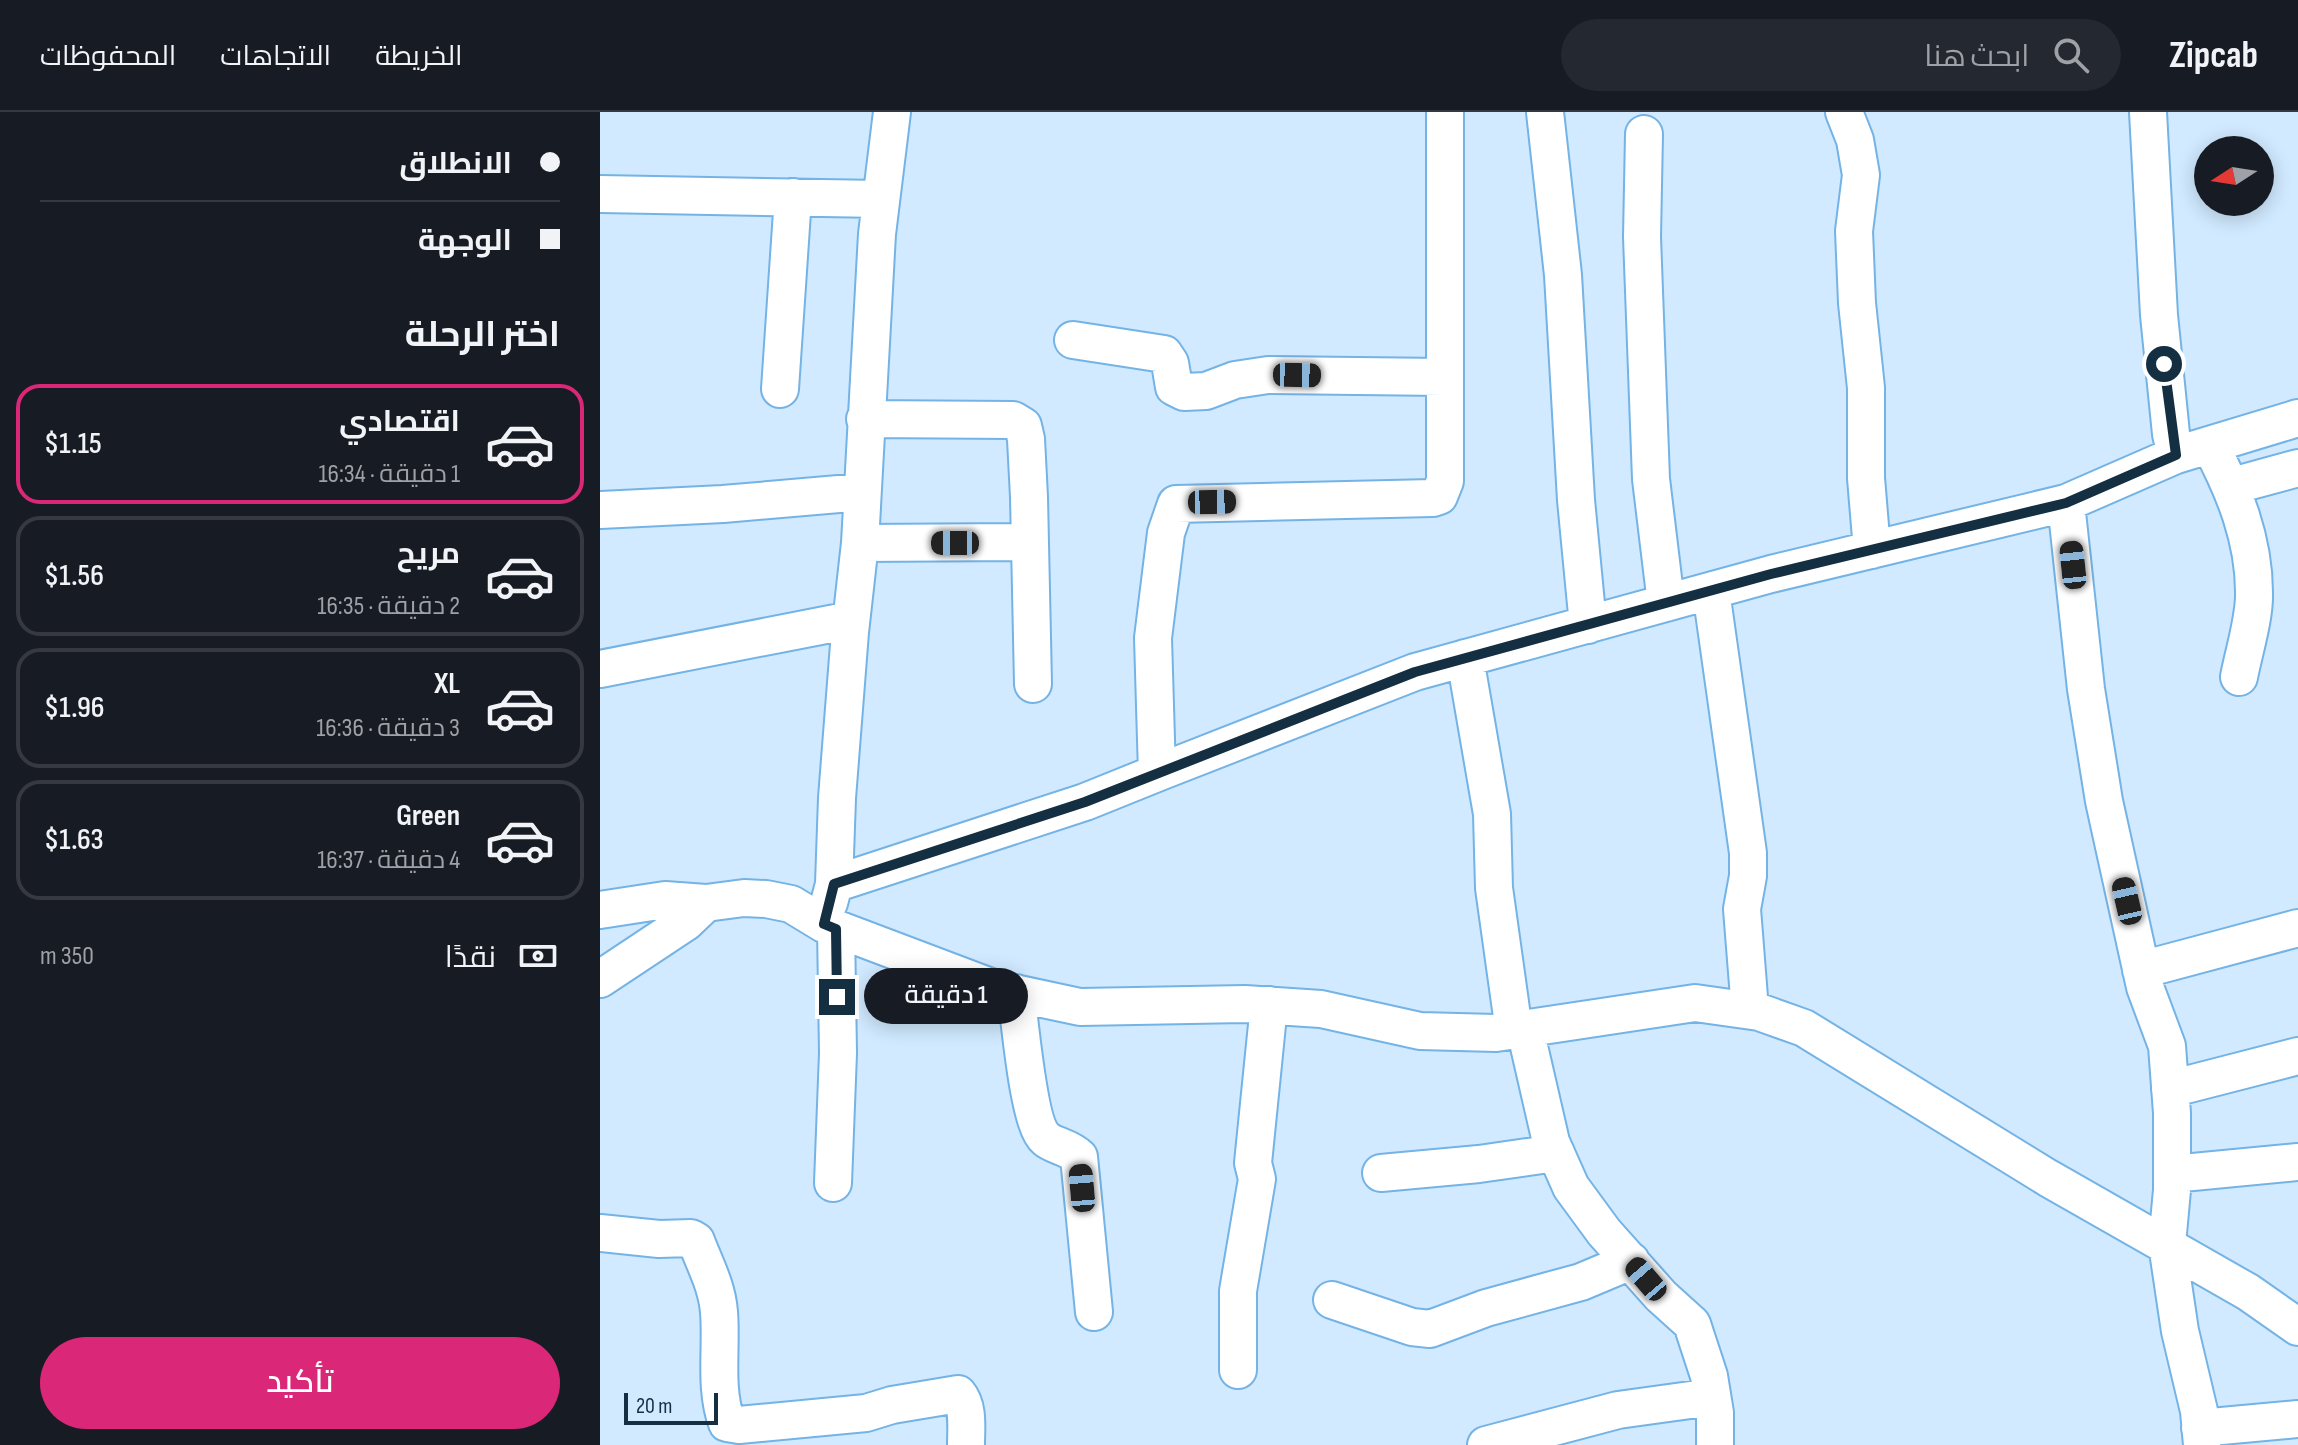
<!DOCTYPE html>
<html lang="ar">
<head>
<meta charset="utf-8">
<style>
  :root { --surface:#171b24; --page:#242831; --text:#f1f3f6; --muted:#9ea1a6; --line:#363941; --accent:#db2777 }
  body { margin:0; font-family:"Sofia Sans Condensed",Cairo,sans-serif; background:var(--page); color:var(--text); direction:rtl; height:100vh; display:flex; flex-direction:column; font-size:30px; white-space:nowrap }
  * { box-sizing:border-box; margin:0 }
  p { font-size:26px; color:var(--muted) }
  .icon { flex:none; width:44px; height:44px; fill:none; stroke:currentColor; stroke-width:2; stroke-linecap:round; stroke-linejoin:round }
  .map { position:relative; flex:1; overflow:hidden; direction:ltr }
  .drawer { display:flex; flex-direction:column; background:var(--surface); width:600px }
  .drawer>* { flex:none }
  .banner { display:grid; align-content:center; height:176px; padding:0 40px; background:var(--surface) }
  .needle { width:52px; rotate:258deg }
  .buttons { position:absolute; left:1594px; top:24px; display:grid; gap:16px }
  .buttons a { display:grid; place-items:center; width:80px; height:80px; border-radius:50%; background:var(--surface); box-shadow:0 4px 20px #0003; font-size:40px }
  .scale { position:absolute; left:24px; bottom:20px; width:94px; box-sizing:border-box; padding-left:8px; border:4px solid #142e42; border-top:0; font-size:22px; line-height:28px; white-space:nowrap; color:#142e42; -webkit-text-stroke:6px #d1eaff; paint-order:stroke }
  .end { position:absolute; width:36px; height:36px; margin:-18px; border:10px solid #142e42; background:#fff; box-shadow:0 0 0 4px #fff }
  .from { border-radius:50% }
  .bubble { position:absolute; height:56px; border-radius:28px; background:var(--surface); box-shadow:0 4px 20px #0003; font-size:26px; font-weight:600; line-height:56px; text-align:center; direction:rtl }
  .car { position:absolute; width:24px; height:48px; margin:-24px -12px; border-radius:10px; box-shadow:0 0 6px 2px #0007; background:linear-gradient(#222 24%,#8ab4d8 0 40%,#222 0 76%,#8ab4d8 0 86%,#222 0) }
  .banner b { display:flex; align-items:center; gap:28px; height:76px; font-size:30px }
  .banner b+b { border-top:2px solid var(--line) }
  .banner i { width:20px; height:20px; background:var(--text) }
  ul { padding:0; list-style:none }
  li { display:flex; align-items:center; gap:24px; height:120px; margin:0 16px 12px; padding:0 24px; border:4px solid var(--line); border-radius:24px }
  li div { flex:1 }
  li b { display:block; font-size:30px }
  li em { font-style:normal; font-weight:600 }
  li.current { border-color:var(--accent) }
  li>.icon { width:72px; height:72px; stroke-width:1.5 }
  h2 { padding:0 40px; font-size:36px; line-height:96px }
  .pay { display:flex; align-items:center; gap:20px; height:88px; padding:0 40px; font-size:30px }
  .pay p { margin-inline-start:auto }
  .action { display:flex; gap:16px; margin-top:auto; padding:16px 40px }
  .action a { flex:1; height:92px; border-radius:48px; background:var(--accent); color:#fff; font-size:32px; font-weight:600; line-height:92px; text-align:center }
  header { display:flex; align-items:center; gap:48px; box-sizing:border-box; height:112px; padding:0 40px; background:var(--surface); border-bottom:2px solid var(--line) }
  header strong { font-size:38px }
  nav { display:flex; gap:44px; margin-inline-start:auto; font-size:28px }
  .search { width:560px; height:72px; background:var(--page); display:flex; align-items:center; gap:20px; box-sizing:border-box; padding:0 28px; border-radius:44px; color:var(--muted); font-size:30px }
  main { display:flex; flex:1; min-height:0 }
  .map>svg:first-child { display:block }
  .lines { fill:none; stroke-linecap:round; stroke-linejoin:round }
  .minor-casing { stroke:#74b3e5; stroke-width:40 }
  .minor { stroke:#fff; stroke-width:36 }
  .route { stroke:#142e42; stroke-width:10 }
</style>
</head>
<body>
<header>
<strong>Zipcab</strong>
<div class="search"><svg class="icon" aria-label="search" viewBox="0 0 24 24"><circle cx="10" cy="10" r="6"/><path d="M15 15l6 6"/></svg>ابحث هنا</div>
<nav><a>الخريطة</a><a>الاتجاهات</a><a>المحفوظات</a></nav>
</header>
<main>
<div class="map">
<svg width="1698" height="1333" viewBox="0 0 1698 1333">
  <rect width="100%" height="100%" fill="#d1eaff"/>
  <g class="lines">
    <defs>
      <path id="minor" d="M945,0L963,163L976,388L988,513
        M1244,0L1255,28L1261,63L1254,119L1257,191L1266,276V366L1272,438
        M1548,0L1559,203L1571,322L1576,343
        M1044,22L1042,125L1051,367L1066,491
        M0,82L281,87
        M473,228L564,242L570,251L574,275L584,280L606,279L635,268L668,263L844,265
        M180,277L193,85
        M265,307L413,308L423,314L426,327L429,385L433,572
        M1610,333C1634,378 1654,427 1654,480C1655,505 1644,539 1639,565
        M1632,374L1698,356
        M1466,391L1486,577L1504,689L1545,875L1567,934L1572,1001V1078L1567,1132L1580,1219L1599,1299L1602,1333
        M0,398L123,392L262,380
        M260,431L429,430
        M1111,479L1148,741V764L1142,797L1150,898
        M865,546L892,702L894,776L914,919
        M0,557L251,508
        M557,661L815,560L1171,462L1466,391L1576,343L1698,306
        M234,772L485,690L557,661L553,526L566,421L576,392L833,386L839,384L845,369V0
        M229,791L234,772L237,686L250,520L260,431L277,122L292,0
        M0,798L65,788L106,791L144,786L166,787L191,792L224,812L396,877L480,895L645,892L721,897L820,919L896,921L1095,891L1159,900L1204,916L1448,1066L1648,1180L1698,1215
        M1541,858L1698,816
        M0,867L86,810L106,791
        M416,881C420,908 428,1012 446,1027C454,1034 469,1035 479,1045L494,1200
        M925,917L951,1030L971,1075L1004,1120L1061,1184L1092,1212L1109,1264L1115,1301V1333
        M1570,977L1698,944
        M781,1061L879,1052L956,1041
        M1572,1062L1698,1050
        M233,1071L238,941L236,817
        M0,1121L59,1127L91,1126L96,1129C105,1153 117,1174 119,1200C122,1236 114,1276 127,1311L139,1313L266,1301L292,1293L358,1282C369,1295 366,1316 366,1333
        M732,1188L812,1215L830,1217L886,1196L981,1170L1031,1149
        M638,1258V1179L657,1067L653,1051L669,893
        M1600,1316L1698,1307
        M886,1333L1018,1298L1112,1285"/>
    </defs>
    <!-- minor casing -->
    <use href="#minor" class="minor-casing"/>
    <!-- minor -->
    <use href="#minor" class="minor"/>
  </g>
  <g class="lines">
    <!-- route -->
    <path class="route" d="M237,885L236,817L224,812L234,772L485,690L815,560L1171,462L1466,391L1576,343L1564,252"/>
  </g>
</svg>
<div class="buttons">
<a><svg class="needle" viewBox="-14 -14 28 28"><path d="M0-13l5 13h-10z" fill="#e53935"/><path d="M0 13l5-13h-10z" fill="#9ea1a6"/></svg></a>
</div>
<div class="scale">20 m</div>
<i class="end from" style="left:1564px;top:252px"></i>
<i class="end" style="left:237px;top:885px"></i>
<div class="bubble" style="left:264px;top:856px;width:164px">1 دقيقة</div>
<i class="car" style="left:697px;top:263px;rotate:91deg"></i>
<i class="car" style="left:612px;top:390px;rotate:89deg"></i>
<i class="car" style="left:355px;top:431px;rotate:270deg"></i>
<i class="car" style="left:1473px;top:453px;rotate:354deg"></i>
<i class="car" style="left:1527px;top:789px;rotate:347deg"></i>
<i class="car" style="left:482px;top:1076px;rotate:355deg"></i>
<i class="car" style="left:1046px;top:1167px;rotate:319deg"></i>
</div>
<section class="drawer">
<div class="banner">
<b><i class="from"></i>الانطلاق</b>
<b><i></i>الوجهة</b>
</div>
<h2>اختر الرحلة</h2>
<ul>
<li class="current"><svg class="icon" aria-label="car" viewBox="0 0 24 24"><path d="M5 17H2v-5l4-1 3-4h7l3 4 3 1v5h-3M9 17h6M6 11h13"/><circle cx="7" cy="17" r="2"/><circle cx="17" cy="17" r="2"/></svg><div><b>اقتصادي</b><p>1 دقيقة · 16:34</p></div><em>$1.15</em></li>
<li><svg class="icon" aria-label="car" viewBox="0 0 24 24"><path d="M5 17H2v-5l4-1 3-4h7l3 4 3 1v5h-3M9 17h6M6 11h13"/><circle cx="7" cy="17" r="2"/><circle cx="17" cy="17" r="2"/></svg><div><b>مريح</b><p>2 دقيقة · 16:35</p></div><em>$1.56</em></li>
<li><svg class="icon" aria-label="car" viewBox="0 0 24 24"><path d="M5 17H2v-5l4-1 3-4h7l3 4 3 1v5h-3M9 17h6M6 11h13"/><circle cx="7" cy="17" r="2"/><circle cx="17" cy="17" r="2"/></svg><div><b>XL</b><p>3 دقيقة · 16:36</p></div><em>$1.96</em></li>
<li><svg class="icon" aria-label="car" viewBox="0 0 24 24"><path d="M5 17H2v-5l4-1 3-4h7l3 4 3 1v5h-3M9 17h6M6 11h13"/><circle cx="7" cy="17" r="2"/><circle cx="17" cy="17" r="2"/></svg><div><b>Green</b><p>4 دقيقة · 16:37</p></div><em>$1.63</em></li>
</ul>
<div class="pay"><svg class="icon" aria-label="cash" viewBox="0 0 24 24"><path d="M3 7h18v10H3z"/><circle cx="12" cy="12" r="2"/></svg>نقدًا<p>350 m</p></div>
<div class="action"><a>تأكيد</a></div>
</section>
</main>
</body>
</html>
